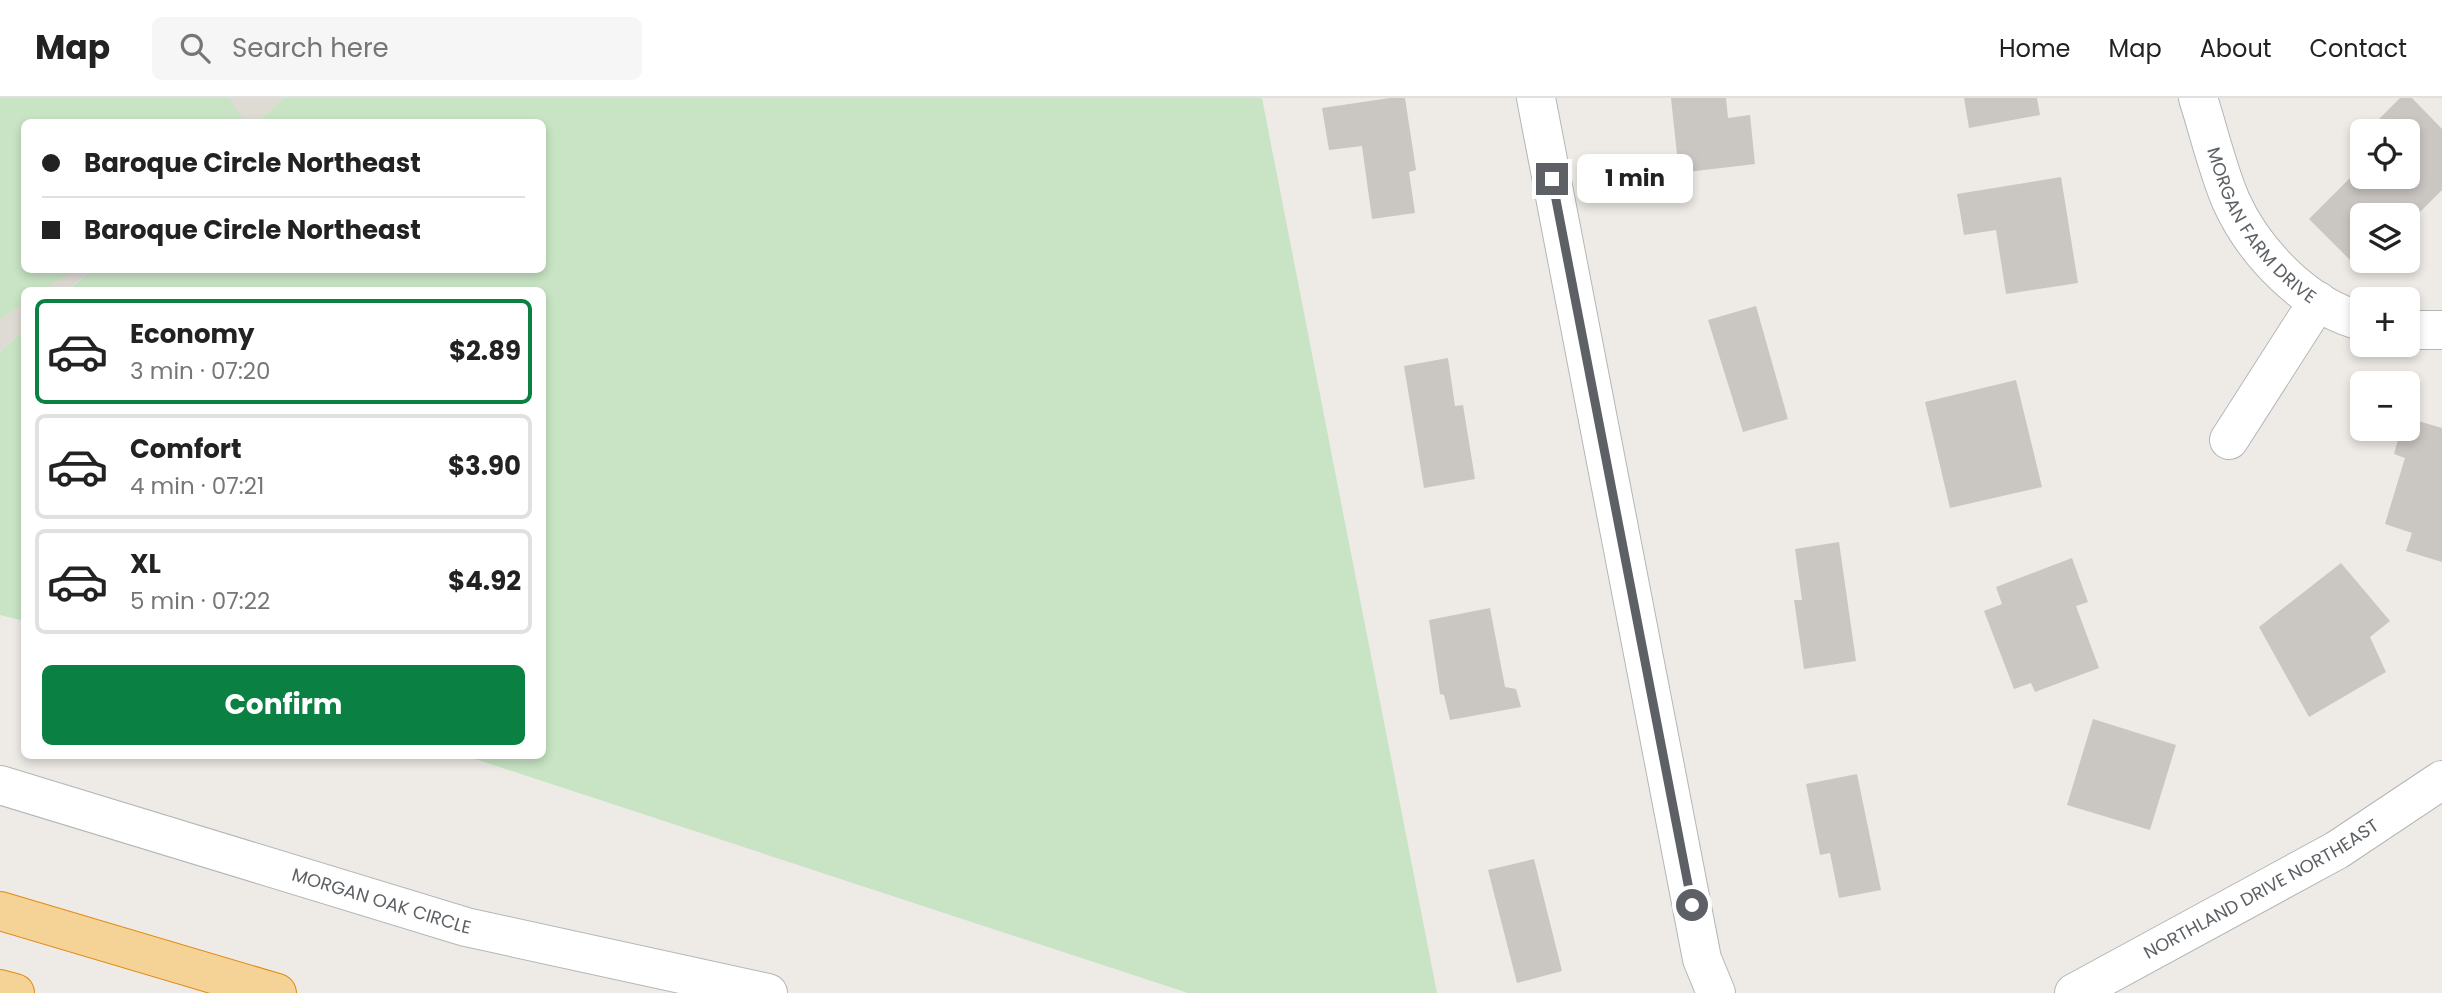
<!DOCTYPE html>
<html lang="en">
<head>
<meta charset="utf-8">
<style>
  :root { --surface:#fff; --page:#f6f6f6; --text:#222; --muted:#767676; --line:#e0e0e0; --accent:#0b8043 }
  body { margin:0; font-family:Poppins,sans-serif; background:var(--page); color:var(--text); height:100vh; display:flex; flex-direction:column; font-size:26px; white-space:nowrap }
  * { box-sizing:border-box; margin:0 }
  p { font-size:23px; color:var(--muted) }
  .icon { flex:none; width:38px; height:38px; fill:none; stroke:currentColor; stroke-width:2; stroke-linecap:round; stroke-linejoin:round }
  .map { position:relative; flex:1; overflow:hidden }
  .side { position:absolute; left:21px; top:189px; width:525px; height:472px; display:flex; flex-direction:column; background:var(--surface); border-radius:10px; box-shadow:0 4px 10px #0003 }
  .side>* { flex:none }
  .hud { position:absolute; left:21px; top:21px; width:525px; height:154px; border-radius:10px; box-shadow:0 4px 10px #0003; display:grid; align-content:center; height:154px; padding:0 21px; background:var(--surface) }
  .fabs { position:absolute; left:2350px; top:21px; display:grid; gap:14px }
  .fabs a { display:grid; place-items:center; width:70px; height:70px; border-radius:10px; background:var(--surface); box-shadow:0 4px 10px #0003; font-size:35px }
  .end { position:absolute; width:32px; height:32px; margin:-16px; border:9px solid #5d6165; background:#fff; box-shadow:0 0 0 4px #fff }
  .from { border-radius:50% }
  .bubble { position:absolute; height:49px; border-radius:10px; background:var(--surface); box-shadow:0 4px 10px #0003; font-size:23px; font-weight:700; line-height:49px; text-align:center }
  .hud b { display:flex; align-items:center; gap:24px; height:66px; font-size:26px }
  .hud b+b { border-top:2px solid var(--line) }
  .hud i { width:18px; height:18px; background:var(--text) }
  ul { padding:12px 0 0; list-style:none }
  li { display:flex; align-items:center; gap:21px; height:105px; margin:0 14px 10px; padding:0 7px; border:4px solid var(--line); border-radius:10px }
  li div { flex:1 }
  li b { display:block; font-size:26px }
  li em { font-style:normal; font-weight:700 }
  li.current { border-color:var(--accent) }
  li>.icon { width:63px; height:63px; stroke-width:1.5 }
  .button { display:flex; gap:14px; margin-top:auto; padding:14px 21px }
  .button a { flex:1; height:80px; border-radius:10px; background:var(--accent); color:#fff; font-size:28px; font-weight:700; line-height:80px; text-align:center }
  header { display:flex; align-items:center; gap:42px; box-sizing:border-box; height:98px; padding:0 35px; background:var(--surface); border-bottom:2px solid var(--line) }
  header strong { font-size:33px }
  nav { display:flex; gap:38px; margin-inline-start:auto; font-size:24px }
  .search { width:490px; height:63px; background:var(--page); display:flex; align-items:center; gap:18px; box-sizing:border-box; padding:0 24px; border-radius:10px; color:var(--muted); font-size:26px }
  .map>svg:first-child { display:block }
  .education { fill:#dedad4 }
  .green { fill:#c8e4c4 }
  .building { fill:#cac6c2 }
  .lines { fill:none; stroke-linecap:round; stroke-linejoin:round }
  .street-casing { stroke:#b3b6b9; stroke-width:40 }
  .secondary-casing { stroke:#b2b5b9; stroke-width:40 }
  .highway-casing { stroke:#e28a12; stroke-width:40 }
  .street { stroke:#fff; stroke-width:38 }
  .secondary { stroke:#fff; stroke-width:38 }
  .highway { stroke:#f5d296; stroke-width:38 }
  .route { stroke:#5d6165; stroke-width:9 }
  .labels { text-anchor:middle; stroke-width:7; stroke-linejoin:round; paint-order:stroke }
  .street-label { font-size:18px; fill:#5d6165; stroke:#fff }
</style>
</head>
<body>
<header>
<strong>Map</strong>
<div class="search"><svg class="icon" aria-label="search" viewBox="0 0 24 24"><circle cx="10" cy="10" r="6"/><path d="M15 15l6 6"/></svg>Search here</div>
<nav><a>Home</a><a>Map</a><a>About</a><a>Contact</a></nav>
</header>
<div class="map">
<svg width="2442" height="895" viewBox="0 0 2442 895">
  <rect width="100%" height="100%" fill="#eeebe6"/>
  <!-- education -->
  <path class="education" d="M0,0H284L257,24H24V172H92L68,192H24V232L0,254Z"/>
  <!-- green -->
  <path class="green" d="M0,0H229L245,24H24V172H74L43,192H24V205L0,221Z
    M284,0H1262L1437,895H1188L466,658H542V192H69L92,172H542V24H257Z
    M24,232V523L0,517V254Z"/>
  <!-- building -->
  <path class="building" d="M1390,0H1405L1416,72L1409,74L1415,115L1372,121L1362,48L1329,52L1322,10Z
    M1671,0H1726L1728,20L1750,17L1755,66L1679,75Z
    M1964,0H2037L2040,17L1969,30Z
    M2400,0H2412L2442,31V92L2408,126V117H2362V163H2371L2361,173L2309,121L2362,68V79H2408V33H2367Z
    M2362,37V61L2351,49Z
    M2061,79L2078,185L2006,196L1996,132L1964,137L1957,96Z
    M1756,208L1788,321L1743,334L1708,222Z
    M1448,260L1455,308L1463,307L1475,381L1424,390L1404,268Z
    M2016,282L2042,389L1950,410L1925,304Z
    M2408,320L2442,330V464L2406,453L2412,435L2385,426L2405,360L2394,356L2401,331H2408Z
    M1839,444L1856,563L1804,571L1794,502H1802L1795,451Z
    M2072,460L2088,504L2076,508L2099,570L2035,594L2031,585L2014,591L1984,513L2002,506L1996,489Z
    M2341,465L2390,523L2370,539L2386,574L2309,619L2259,529Z
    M1490,510L1505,589L1516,591L1521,609L1450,622L1444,597L1440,596L1429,522Z
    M2093,621L2176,647L2150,732L2067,707Z
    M1857,676L1881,792L1839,800L1830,755L1820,757L1806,686Z
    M1534,761L1562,873L1517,885L1488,772Z"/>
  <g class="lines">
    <defs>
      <g id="street">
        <path d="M1536,0L1702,861L1716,895"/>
        <path id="s1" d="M2198,0C2209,34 2217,70 2231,103C2254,154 2306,209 2362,223"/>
        <path d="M2408,232H2442"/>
        <path d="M2229,342L2318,203"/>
        <path id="s2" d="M0,687L466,829L768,895"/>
      </g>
      <g id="secondary">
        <path id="s3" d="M2074,895L2337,752L2442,682"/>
      </g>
      <path id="highway" d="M0,813L277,895
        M0,891L15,895"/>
    </defs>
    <!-- street casing -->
    <use href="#street" class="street-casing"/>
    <!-- secondary casing -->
    <use href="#secondary" class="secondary-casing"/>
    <!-- highway casing -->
    <use href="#highway" class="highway-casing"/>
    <!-- street -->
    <use href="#street" class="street"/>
    <!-- secondary -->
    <use href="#secondary" class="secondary"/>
    <!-- highway -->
    <use href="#highway" class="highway"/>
  </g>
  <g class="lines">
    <!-- route -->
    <path class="route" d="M1552,81L1692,807"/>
  </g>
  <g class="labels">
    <!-- street labels -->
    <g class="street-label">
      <text dy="6" stroke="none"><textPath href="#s1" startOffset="145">MORGAN FARM DRIVE</textPath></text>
      <text dy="6" stroke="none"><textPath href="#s3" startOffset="214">NORTHLAND DRIVE NORTHEAST</textPath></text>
      <text dy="6" stroke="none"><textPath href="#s2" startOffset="399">MORGAN OAK CIRCLE</textPath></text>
    </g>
  </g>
</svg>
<div class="fabs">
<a><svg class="icon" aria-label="locate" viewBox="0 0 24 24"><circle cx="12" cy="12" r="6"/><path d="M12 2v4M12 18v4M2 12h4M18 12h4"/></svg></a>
<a><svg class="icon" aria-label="layers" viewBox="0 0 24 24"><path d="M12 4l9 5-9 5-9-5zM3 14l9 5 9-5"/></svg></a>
<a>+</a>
<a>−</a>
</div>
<i class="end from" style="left:1692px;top:807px"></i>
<i class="end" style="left:1552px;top:81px"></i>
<div class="bubble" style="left:1577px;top:56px;width:116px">1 min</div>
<div class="hud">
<b><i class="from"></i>Baroque Circle Northeast</b>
<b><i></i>Baroque Circle Northeast</b>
</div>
<section class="side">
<ul>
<li class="current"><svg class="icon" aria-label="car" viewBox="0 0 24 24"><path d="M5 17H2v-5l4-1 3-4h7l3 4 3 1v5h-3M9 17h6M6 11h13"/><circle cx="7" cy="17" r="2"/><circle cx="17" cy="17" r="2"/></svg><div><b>Economy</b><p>3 min · 07:20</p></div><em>$2.89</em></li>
<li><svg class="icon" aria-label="car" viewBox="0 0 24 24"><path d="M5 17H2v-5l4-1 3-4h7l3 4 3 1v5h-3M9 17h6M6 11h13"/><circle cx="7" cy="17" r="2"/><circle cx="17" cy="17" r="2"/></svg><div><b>Comfort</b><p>4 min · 07:21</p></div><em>$3.90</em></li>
<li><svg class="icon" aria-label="car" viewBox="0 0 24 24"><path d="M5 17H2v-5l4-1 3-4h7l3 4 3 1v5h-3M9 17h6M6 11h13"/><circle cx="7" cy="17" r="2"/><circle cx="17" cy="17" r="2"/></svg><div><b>XL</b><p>5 min · 07:22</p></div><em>$4.92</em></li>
</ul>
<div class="button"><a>Confirm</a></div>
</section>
</div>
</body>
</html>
